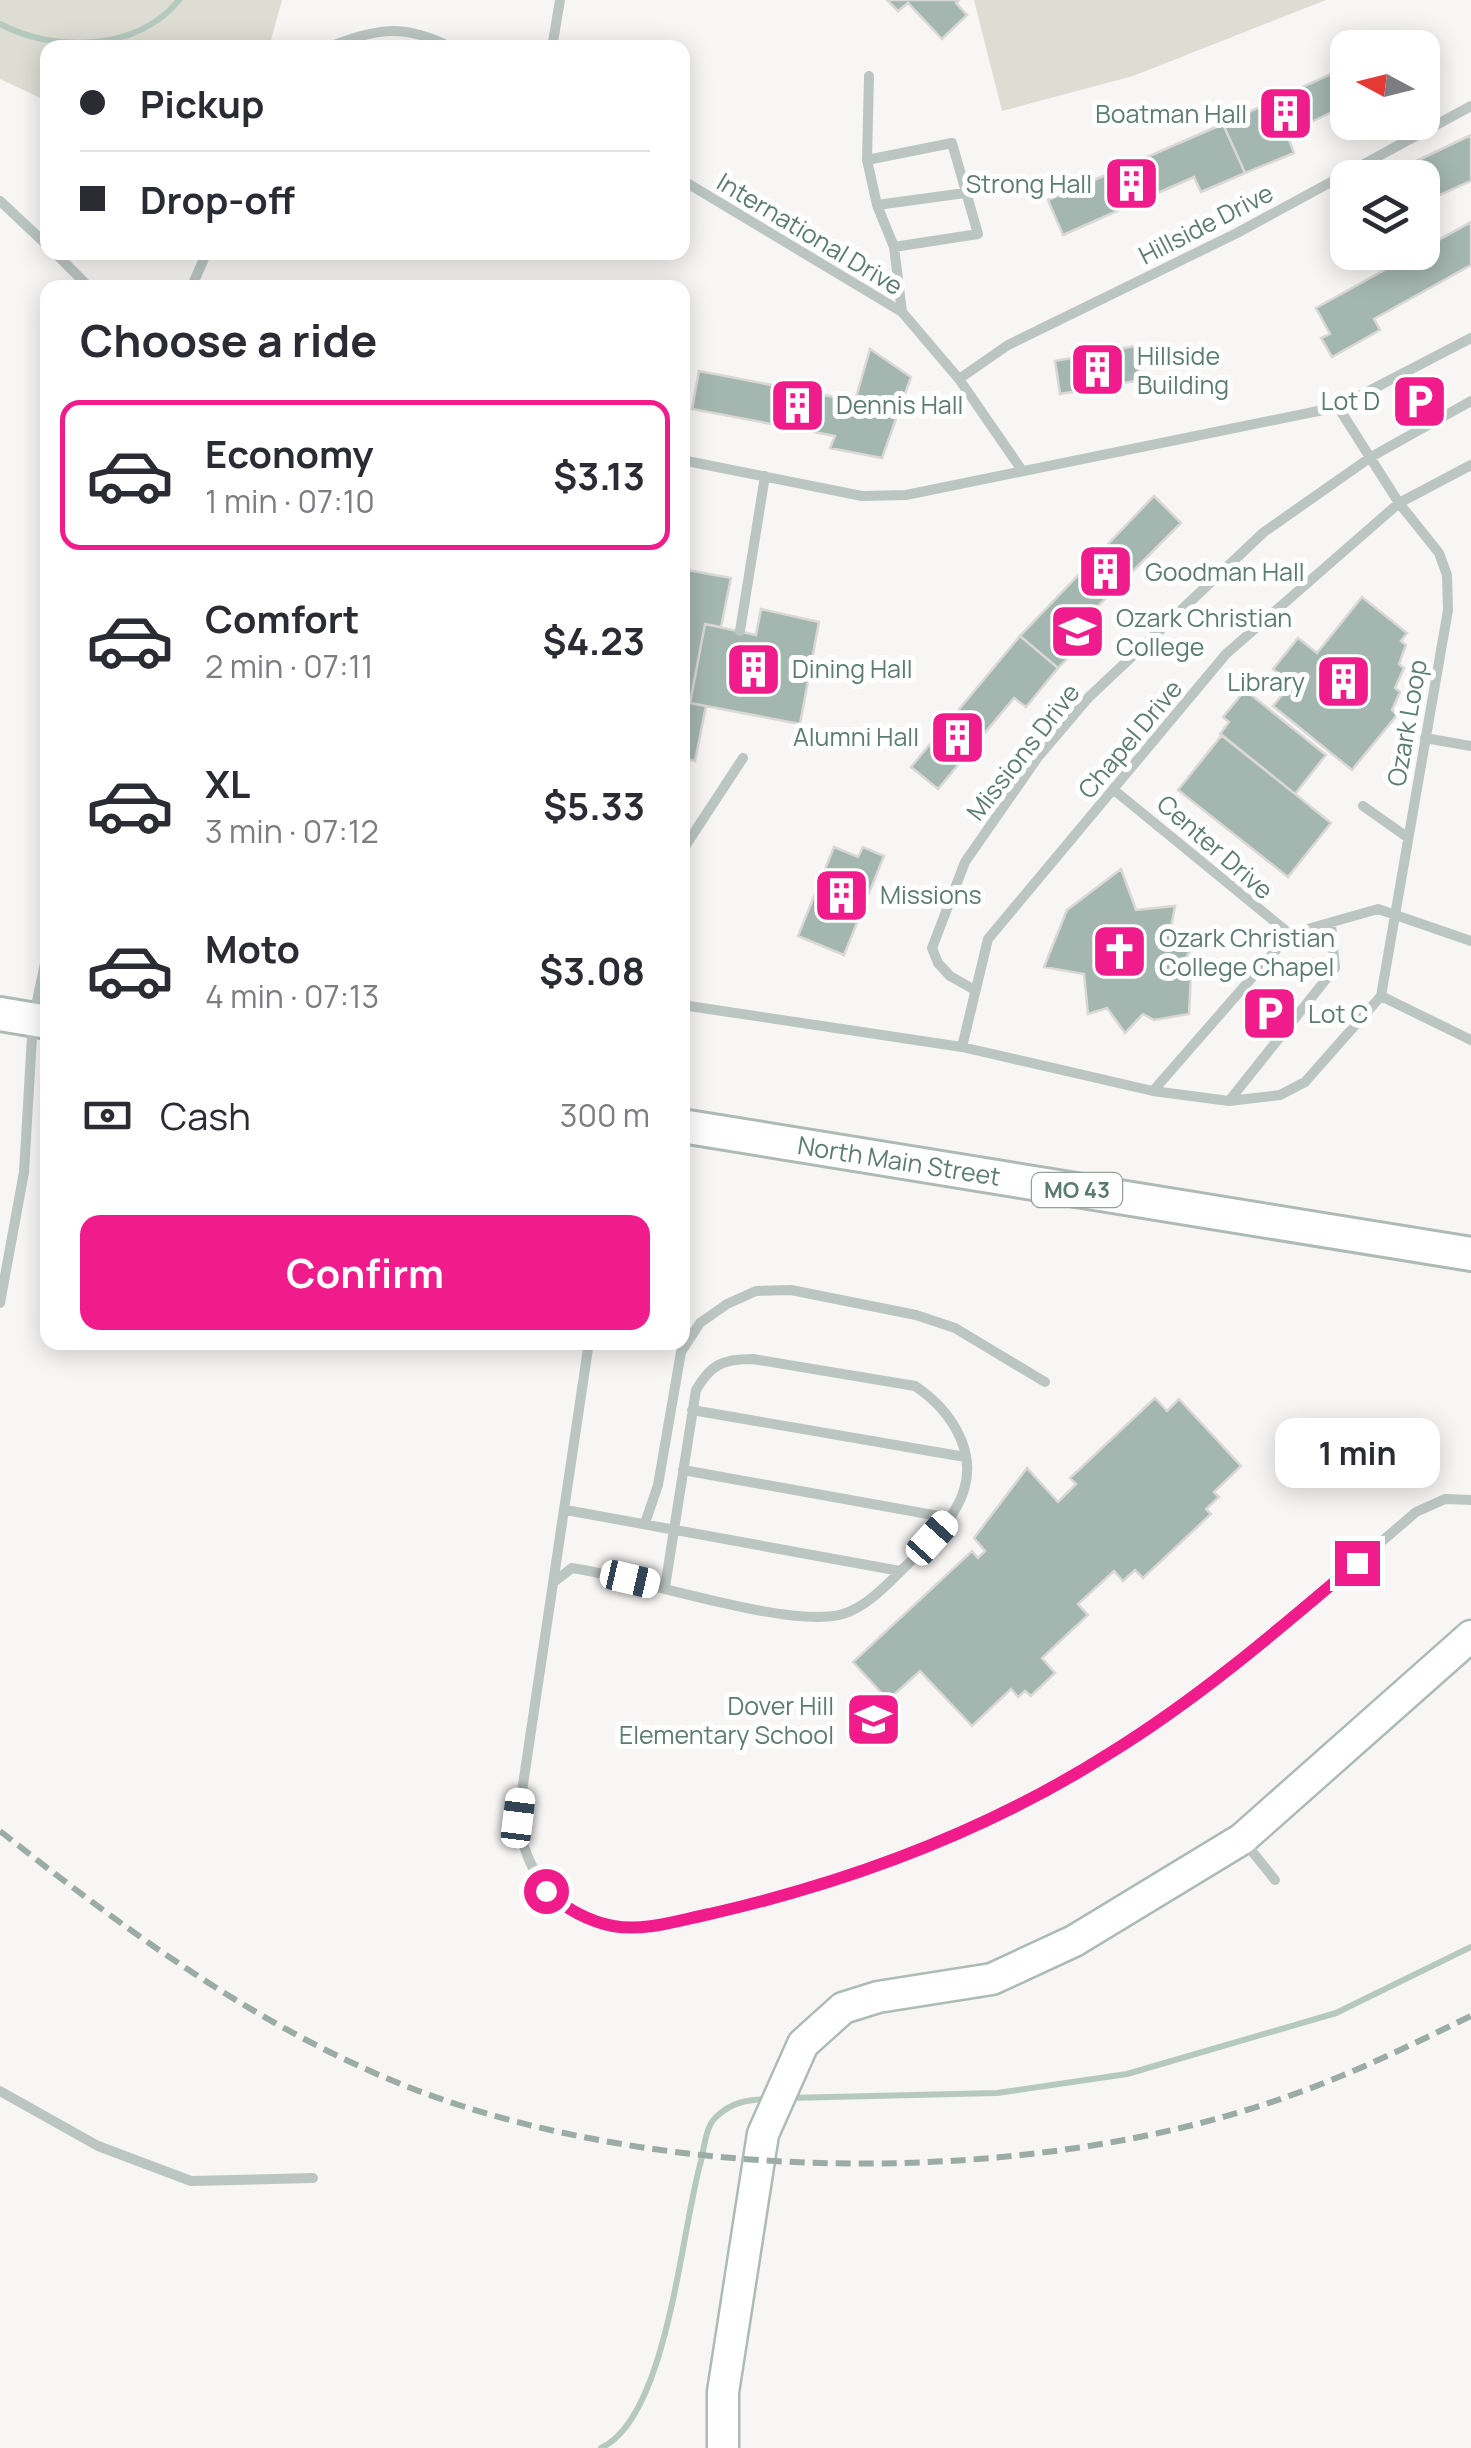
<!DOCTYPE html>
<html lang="en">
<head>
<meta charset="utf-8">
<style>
  :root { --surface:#fff; --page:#f2f2f3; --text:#2b2b33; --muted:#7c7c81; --line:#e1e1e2; --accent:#f11c8b }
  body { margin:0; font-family:Manrope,sans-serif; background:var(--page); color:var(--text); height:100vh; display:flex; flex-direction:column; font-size:38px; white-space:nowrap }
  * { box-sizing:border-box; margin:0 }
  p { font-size:32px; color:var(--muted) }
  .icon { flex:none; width:55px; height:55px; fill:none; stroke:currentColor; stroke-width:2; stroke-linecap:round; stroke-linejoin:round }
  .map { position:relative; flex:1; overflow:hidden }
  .details { position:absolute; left:40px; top:280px; width:650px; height:1070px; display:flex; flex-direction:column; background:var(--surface); border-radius:20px; box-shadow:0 5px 25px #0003 }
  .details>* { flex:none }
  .top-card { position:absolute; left:40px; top:40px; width:650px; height:220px; border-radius:20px; box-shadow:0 5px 25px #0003; display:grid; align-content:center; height:220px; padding:0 40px; background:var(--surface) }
  .needle { width:65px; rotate:277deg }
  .fabs { position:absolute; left:1330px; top:30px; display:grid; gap:20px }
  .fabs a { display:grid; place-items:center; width:110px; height:110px; border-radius:20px; background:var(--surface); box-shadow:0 5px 25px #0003; font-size:50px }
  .end { position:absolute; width:45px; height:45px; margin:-22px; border:12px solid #f11c8b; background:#fff; box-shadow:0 0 0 5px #fff }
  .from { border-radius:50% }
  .bubble { position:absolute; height:70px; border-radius:20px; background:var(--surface); box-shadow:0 5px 25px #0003; font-size:32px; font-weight:700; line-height:70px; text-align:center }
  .car { position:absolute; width:30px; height:60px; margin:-30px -15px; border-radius:12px; box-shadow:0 0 8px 2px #0007; background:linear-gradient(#fff 24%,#345 0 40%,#fff 0 76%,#345 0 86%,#fff 0) }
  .top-card b { display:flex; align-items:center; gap:35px; height:95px; font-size:38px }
  .top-card b+b { border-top:2px solid var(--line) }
  .top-card i { width:25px; height:25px; background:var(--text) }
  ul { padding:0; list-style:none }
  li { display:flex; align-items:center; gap:30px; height:150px; margin:0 20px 15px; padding:0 20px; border:5px solid transparent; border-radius:20px }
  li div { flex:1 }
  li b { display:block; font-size:38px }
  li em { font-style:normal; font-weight:700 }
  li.on { border-color:var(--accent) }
  li>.icon { width:90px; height:90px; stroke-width:1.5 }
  h2 { padding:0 40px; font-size:45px; line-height:120px }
  .pay { display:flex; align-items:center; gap:25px; height:110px; padding:0 40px; font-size:38px }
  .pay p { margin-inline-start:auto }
  .primary-button { display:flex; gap:20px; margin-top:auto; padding:20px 40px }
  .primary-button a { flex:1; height:115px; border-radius:20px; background:var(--accent); color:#fff; font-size:40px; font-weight:700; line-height:115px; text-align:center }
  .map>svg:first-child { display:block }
  .green { fill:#ddddd3 }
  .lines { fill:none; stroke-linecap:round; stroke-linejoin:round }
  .stream { stroke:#b6c9bf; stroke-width:6 }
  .building { fill:#a4b6b0; stroke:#dad8d7; stroke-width:2.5 }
  .secondary-casing { stroke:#adbbb7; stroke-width:35 }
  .primary-casing { stroke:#afbab7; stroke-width:38 }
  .lane { stroke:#bbc6c2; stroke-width:10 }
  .secondary { stroke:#fff; stroke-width:30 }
  .primary { stroke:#fff; stroke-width:32 }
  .rail { stroke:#9baba6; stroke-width:6; stroke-dasharray:15 8; stroke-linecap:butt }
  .route { stroke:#f11c8b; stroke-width:12 }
  .labels { text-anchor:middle; stroke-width:10; stroke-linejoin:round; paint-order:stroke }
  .shield { fill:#fff; stroke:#8da39c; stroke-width:2.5 }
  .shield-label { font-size:22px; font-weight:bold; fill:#5c7c72 }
  .poi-label { font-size:25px; fill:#5c7c72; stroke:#fff; text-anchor:start }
  .street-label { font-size:25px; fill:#5c7c72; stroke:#fff }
</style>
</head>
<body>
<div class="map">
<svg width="1471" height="2448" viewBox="0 0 1471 2448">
  <rect width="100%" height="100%" fill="#f8f6f5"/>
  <!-- green -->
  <path class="green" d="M0,0H282L269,47L48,48L47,101L0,79Z
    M974,0H1326L1133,76L1002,111Z"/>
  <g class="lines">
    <!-- stream -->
    <path class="stream" d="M0,24C55,53 139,51 179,0
      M788,2098L997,2093L1127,2074L1336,2013L1471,1947
      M601,2448C668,2417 681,2230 701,2161C704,2148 706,2127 715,2118C732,2101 748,2100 770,2099"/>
  </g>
  <!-- building -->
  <path class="building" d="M887,0H959L956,3L967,15L942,39L908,3L898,11Z
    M1348,66V104L1287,134L1294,153L1245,173L1223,124Z
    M1223,124L1245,173L1201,192L1194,177L1063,235L1048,200Z
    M1471,135V181L1422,203V178H1390L1389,174Z
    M1471,222V265L1374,319L1380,330L1332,357L1321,338L1330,334L1316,308Z
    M1135,346L1141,380L1060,394L1055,361Z
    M870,349L911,377L882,458L830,448L835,436L692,409L699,371L855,401Z
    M1154,496L1181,523L1080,624L1090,635L1058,668L1020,636Z
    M682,569L731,578L721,627L705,624L690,703L706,706L695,761L682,758Z
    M1362,597L1407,633L1401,641L1406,645L1399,664L1404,668L1395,688L1400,692L1392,710L1397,715L1352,770L1273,706L1291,684L1273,669L1298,638L1317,653Z
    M761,609L819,622L800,724L690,703L705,624L756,635Z
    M1020,636L1058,668L1026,707L1014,698L938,789L911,767Z
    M1245,690L1326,755L1295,794L1220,734L1229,722L1223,717Z
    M1222,735L1331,823L1288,877L1178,790Z
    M834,847L858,857L863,847L884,856L844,955L798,936Z
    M1121,869L1136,910L1175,906L1171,928L1198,940L1182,963L1191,974L1189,1014L1154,1020L1143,1014L1125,1033L1107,1008L1088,1014L1084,974L1044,967L1067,910Z
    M1155,1398L1167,1411L1179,1399L1241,1466L1214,1492L1219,1497L1206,1509L1211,1514L1143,1578L1135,1570L1123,1581L1114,1571L1078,1604L1088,1615L1042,1658L1055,1673L1031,1696L1025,1691L1018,1697L1011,1689L972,1726L920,1671L888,1700L853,1662L972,1551L978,1558L985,1551L974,1538L1027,1468L1058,1502L1076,1484L1070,1478Z"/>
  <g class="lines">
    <defs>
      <path id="secondary" d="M723,2448V2392L763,2134L803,2044L843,2008L878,1997L992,1979L1074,1941L1242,1839L1471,1636"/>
      <path id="primary" d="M0,1014L48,1022
        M682,1126L1471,1254"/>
    </defs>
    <!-- secondary casing -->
    <use href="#secondary" class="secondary-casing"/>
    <!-- primary casing -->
    <use href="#primary" class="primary-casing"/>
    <!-- lane -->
    <path class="lane" d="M326,48C377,29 402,22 452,48
      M552,48L560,0
      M867,160L869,76
      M682,180L902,312L959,379L1021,469
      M0,201L48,246
      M877,205L965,193
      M894,247L978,234L952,143L867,160L877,205L894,247L902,312
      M54,252L90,288
      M191,288L207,252
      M959,379L1008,345L1237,233L1471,106
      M1338,407L1471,338
      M682,460L862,496L906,495L1338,407L1399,503L1439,553L1447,575L1448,610L1381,996L1305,1082L1280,1095L1229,1101L1153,1091L962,1047L682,1005
      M740,631L765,476
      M1425,738L1471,746
      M1114,790L1290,934
      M1363,806L1407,837
      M682,851L743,758
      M973,989L950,976L938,963L932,948L965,862L1038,757L1089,697L1264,532L1371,457L1471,401
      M1381,996L1471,1040
      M962,1047L988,939L1226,654L1399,503L1471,465
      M1153,1091L1290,934L1378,909L1471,941
      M1229,1101L1335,968L1331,925
      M0,1303L24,1172L33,1020L48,949
      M589,1342L518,1818C525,1872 554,1912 609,1925C641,1932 675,1921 706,1914C848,1883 990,1830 1113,1752C1222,1682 1318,1596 1416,1512L1445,1499L1471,1500
      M692,1410L965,1457
      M683,1470L950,1518
      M566,1510L900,1571
      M645,1523L658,1485L681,1352L700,1323L727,1304L756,1291L791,1290L916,1315L955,1328L1045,1382
      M555,1581L572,1568C636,1577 789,1630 843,1614C869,1606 890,1581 909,1563C930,1542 955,1519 964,1490C977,1448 948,1408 915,1386L753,1359C723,1359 711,1364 696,1390L665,1587
      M1243,1840L1275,1880
      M0,2091L98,2146L191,2181L313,2178"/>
    <!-- secondary -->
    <use href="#secondary" class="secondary"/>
    <!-- primary -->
    <use href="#primary" class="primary"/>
    <!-- rail -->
    <path class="rail" d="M0,1831C128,1932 262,2031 416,2090C670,2186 1033,2188 1289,2096C1352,2074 1411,2045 1471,2016"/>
  </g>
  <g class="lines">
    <!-- route -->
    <path class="route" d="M546,1891C565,1908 587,1921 613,1926C645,1932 679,1920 710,1914C850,1882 989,1830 1110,1753C1199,1698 1277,1631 1357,1563"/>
  </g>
  <!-- icons -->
  <defs>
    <symbol id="building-square" viewBox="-11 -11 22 22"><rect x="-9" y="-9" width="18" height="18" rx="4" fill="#f11c8b" stroke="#fff"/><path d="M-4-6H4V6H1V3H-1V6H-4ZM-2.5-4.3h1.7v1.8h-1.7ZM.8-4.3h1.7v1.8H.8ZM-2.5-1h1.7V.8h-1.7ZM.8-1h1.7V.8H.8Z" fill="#fff"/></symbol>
    <symbol id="parking-square" viewBox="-11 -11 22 22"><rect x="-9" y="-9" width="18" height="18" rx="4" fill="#f11c8b" stroke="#fff"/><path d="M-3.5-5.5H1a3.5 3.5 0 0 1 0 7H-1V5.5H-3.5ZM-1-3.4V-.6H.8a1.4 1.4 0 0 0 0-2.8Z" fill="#fff"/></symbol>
    <symbol id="university-square" viewBox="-11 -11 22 22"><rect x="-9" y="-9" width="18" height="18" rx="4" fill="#f11c8b" stroke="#fff"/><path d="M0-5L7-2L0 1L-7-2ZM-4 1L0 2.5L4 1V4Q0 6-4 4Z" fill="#fff"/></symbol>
    <symbol id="church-square" viewBox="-11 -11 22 22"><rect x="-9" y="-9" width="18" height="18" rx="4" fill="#f11c8b" stroke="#fff"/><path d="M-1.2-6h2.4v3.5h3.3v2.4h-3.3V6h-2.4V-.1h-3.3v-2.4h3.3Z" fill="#fff"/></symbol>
    <symbol id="school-square" viewBox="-11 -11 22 22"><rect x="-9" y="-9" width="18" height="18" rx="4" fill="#f11c8b" stroke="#fff"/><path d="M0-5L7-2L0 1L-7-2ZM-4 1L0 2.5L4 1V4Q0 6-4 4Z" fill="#fff"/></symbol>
  </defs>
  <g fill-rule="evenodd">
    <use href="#building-square" x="1254" y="82" width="63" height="63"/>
    <use href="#building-square" x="1100" y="152" width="63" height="63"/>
    <use href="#building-square" x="1066" y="338" width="63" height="63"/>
    <use href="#parking-square" x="1388" y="370" width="63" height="63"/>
    <use href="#building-square" x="766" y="374" width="63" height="63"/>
    <use href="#building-square" x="1074" y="540" width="63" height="63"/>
    <use href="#university-square" x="1046" y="600" width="63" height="63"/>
    <use href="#building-square" x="722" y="638" width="63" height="63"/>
    <use href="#building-square" x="1312" y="650" width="63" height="63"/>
    <use href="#building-square" x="926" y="706" width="63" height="63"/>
    <use href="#building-square" x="810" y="864" width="63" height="63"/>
    <use href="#church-square" x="1088" y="920" width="63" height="63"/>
    <use href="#parking-square" x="1238" y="982" width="63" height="63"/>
    <use href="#school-square" x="842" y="1688" width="63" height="63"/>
  </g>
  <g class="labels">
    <!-- shield labels -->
    <rect class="shield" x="1032" y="1173" width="90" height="34" rx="8"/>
    <g class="shield-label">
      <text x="1077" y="1198">MO 43</text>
    </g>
    <!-- poi labels -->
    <g class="poi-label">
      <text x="1247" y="123" text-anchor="end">Boatman Hall</text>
      <text x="1092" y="193" text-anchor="end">Strong Hall</text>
      <text x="1137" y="365">Hillside<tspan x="1137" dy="29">Building</tspan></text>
      <text x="1380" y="410" text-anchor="end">Lot D</text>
      <text x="836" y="414">Dennis Hall</text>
      <text x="1145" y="581">Goodman Hall</text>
      <text x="1116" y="627">Ozark Christian<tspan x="1116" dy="29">College</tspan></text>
      <text x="792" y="678">Dining Hall</text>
      <text x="1305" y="691" text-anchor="end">Library</text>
      <text x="919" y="746" text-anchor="end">Alumni Hall</text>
      <text x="880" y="904">Missions</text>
      <text x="1159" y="947">Ozark Christian<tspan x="1159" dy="29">College Chapel</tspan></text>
      <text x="1308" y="1023">Lot C</text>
      <text x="834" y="1715" text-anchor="end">Dover Hill<tspan x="834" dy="29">Elementary School</tspan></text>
    </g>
    <!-- street labels -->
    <g class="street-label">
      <text transform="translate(1206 224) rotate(-27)" y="9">Hillside Drive</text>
      <text transform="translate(810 234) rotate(31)" y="9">International Drive</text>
      <text transform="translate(1407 723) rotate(-80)" y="9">Ozark Loop</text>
      <text transform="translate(1130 739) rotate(-50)" y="9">Chapel Drive</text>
      <text transform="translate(1023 752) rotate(-52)" y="9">Missions Drive</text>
      <text transform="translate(1215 847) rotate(41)" y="9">Center Drive</text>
      <text transform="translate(899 1161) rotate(9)" y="9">North Main Street</text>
    </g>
  </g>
</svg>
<div class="fabs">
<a><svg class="needle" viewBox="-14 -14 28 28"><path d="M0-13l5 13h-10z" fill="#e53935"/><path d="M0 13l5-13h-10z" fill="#7c7c81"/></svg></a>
<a><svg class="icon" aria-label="layers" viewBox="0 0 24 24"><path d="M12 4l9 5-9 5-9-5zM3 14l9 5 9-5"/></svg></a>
</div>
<i class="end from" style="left:546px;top:1891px"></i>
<i class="end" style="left:1357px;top:1563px"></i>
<div class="bubble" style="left:1275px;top:1418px;width:165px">1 min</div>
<i class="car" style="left:932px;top:1538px;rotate:42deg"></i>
<i class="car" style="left:630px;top:1579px;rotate:103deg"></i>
<i class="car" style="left:518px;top:1818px;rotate:7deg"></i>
<div class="top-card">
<b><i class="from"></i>Pickup</b>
<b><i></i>Drop-off</b>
</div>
<section class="details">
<h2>Choose a ride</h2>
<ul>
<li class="on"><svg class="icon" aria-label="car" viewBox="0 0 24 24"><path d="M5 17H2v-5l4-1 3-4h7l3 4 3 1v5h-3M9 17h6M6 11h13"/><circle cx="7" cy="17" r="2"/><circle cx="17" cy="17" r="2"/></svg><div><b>Economy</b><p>1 min · 07:10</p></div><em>$3.13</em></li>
<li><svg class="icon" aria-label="car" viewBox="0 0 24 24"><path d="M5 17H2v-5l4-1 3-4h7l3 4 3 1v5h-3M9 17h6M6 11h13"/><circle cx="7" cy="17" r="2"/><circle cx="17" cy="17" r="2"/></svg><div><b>Comfort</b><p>2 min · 07:11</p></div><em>$4.23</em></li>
<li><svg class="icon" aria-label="car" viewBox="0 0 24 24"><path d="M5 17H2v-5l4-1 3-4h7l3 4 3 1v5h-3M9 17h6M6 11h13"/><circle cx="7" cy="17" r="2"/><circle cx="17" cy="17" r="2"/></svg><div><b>XL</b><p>3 min · 07:12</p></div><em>$5.33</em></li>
<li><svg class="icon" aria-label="car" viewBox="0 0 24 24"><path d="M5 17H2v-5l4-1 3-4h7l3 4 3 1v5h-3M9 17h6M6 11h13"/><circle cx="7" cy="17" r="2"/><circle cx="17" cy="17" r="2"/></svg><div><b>Moto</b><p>4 min · 07:13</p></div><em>$3.08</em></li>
</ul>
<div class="pay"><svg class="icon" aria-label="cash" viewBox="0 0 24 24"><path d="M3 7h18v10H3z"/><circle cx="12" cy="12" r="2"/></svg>Cash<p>300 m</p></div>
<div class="primary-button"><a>Confirm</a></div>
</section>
</div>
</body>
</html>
